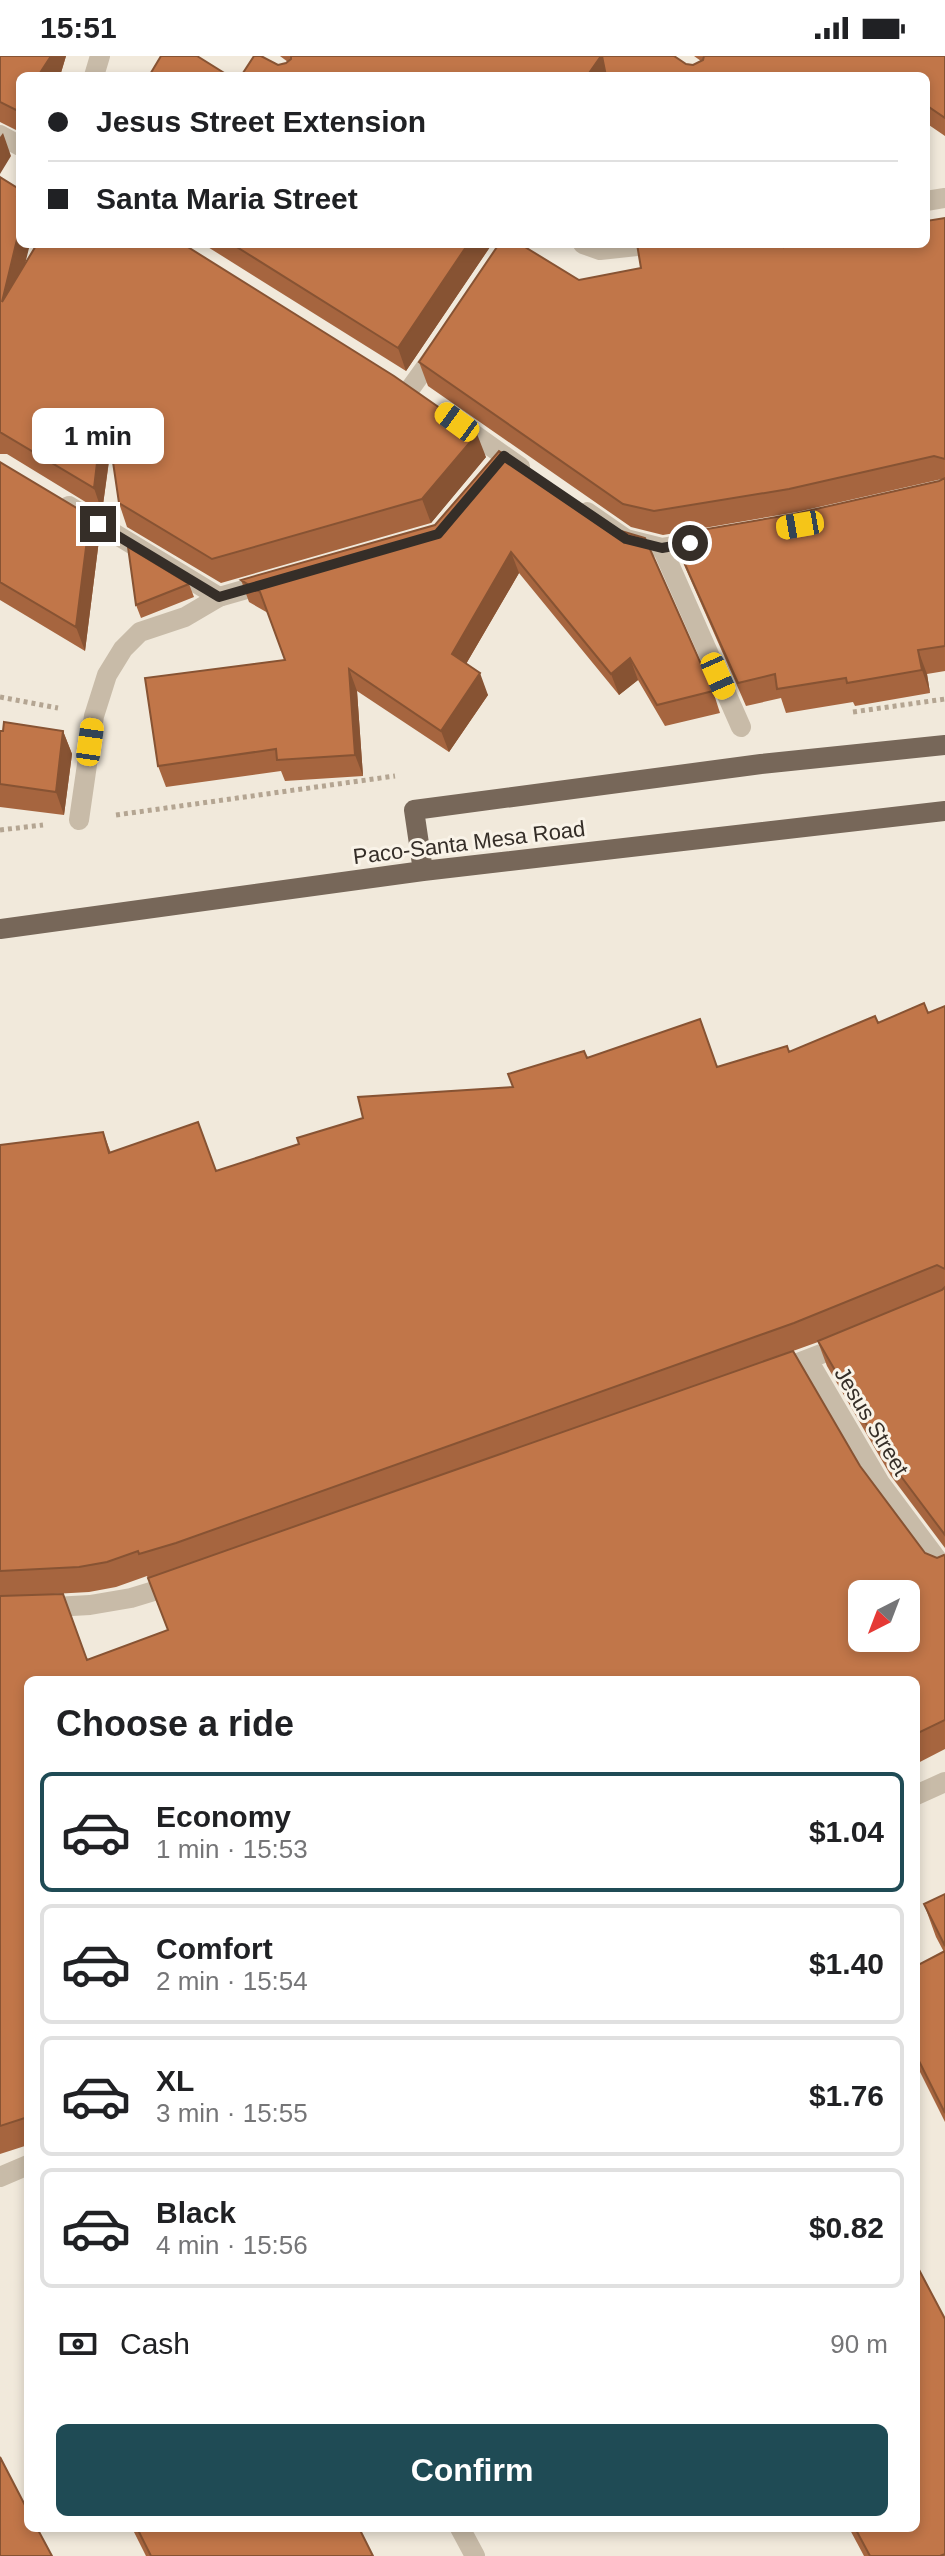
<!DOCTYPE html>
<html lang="en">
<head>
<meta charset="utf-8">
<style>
  :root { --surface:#fff; --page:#f6f6f6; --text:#202124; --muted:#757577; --line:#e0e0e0; --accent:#1f4b55 }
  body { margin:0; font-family:Helvetica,sans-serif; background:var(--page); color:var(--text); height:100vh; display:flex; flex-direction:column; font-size:30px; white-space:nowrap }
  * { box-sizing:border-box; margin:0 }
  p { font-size:26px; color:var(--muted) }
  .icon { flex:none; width:44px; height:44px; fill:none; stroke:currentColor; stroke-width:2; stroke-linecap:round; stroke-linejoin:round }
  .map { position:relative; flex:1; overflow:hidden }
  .panel { position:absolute; left:24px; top:1620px; width:896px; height:856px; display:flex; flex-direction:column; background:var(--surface); border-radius:12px; box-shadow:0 4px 12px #0003 }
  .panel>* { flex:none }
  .top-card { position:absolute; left:16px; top:16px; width:914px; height:176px; border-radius:12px; box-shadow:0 4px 12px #0003; display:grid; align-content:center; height:176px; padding:0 32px; background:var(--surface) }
  .needle { width:52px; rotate:222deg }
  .controls { position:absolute; left:848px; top:1524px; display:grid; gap:16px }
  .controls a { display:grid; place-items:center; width:72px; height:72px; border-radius:12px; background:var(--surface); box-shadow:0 4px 12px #0003; font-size:40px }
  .end { position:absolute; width:36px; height:36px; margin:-18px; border:10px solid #352e28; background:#fff; box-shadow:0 0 0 4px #fff }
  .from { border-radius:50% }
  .bubble { position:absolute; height:56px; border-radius:12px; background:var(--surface); box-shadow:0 4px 12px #0003; font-size:26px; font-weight:700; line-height:56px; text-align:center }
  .car { position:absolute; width:24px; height:48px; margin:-24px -12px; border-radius:10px; box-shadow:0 0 6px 2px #0007; background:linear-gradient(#f5c518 24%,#345 0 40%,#f5c518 0 76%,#345 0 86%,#f5c518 0) }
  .top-card b { display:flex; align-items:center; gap:28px; height:76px; font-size:30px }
  .top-card b+b { border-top:2px solid var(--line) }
  .top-card i { width:20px; height:20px; background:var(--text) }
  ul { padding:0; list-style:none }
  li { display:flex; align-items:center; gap:24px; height:120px; margin:0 16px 12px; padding:0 16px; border:4px solid var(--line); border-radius:12px }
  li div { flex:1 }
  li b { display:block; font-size:30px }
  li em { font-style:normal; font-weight:700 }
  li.active { border-color:var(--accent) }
  li>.icon { width:72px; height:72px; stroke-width:1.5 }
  h2 { padding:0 32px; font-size:36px; line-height:96px }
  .pay { display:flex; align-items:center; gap:20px; height:88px; padding:0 32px; font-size:30px }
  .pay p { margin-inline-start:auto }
  .primary-button { display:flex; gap:16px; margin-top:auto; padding:16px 32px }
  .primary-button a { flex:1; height:92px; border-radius:12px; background:var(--accent); color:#fff; font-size:32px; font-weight:700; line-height:92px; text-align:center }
  .status { display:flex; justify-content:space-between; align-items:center; height:56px; padding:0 40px; background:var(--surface); direction:ltr }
  .status svg { height:22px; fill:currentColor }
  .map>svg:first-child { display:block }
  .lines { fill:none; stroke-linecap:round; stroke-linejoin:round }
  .path { stroke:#b4a592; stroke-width:5; stroke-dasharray:4 4; stroke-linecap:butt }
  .lane { stroke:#c8bba8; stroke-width:20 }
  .street { stroke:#c8bba8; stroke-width:20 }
  .primary { stroke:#776759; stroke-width:20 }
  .wall { fill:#a6653f; fill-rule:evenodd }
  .shaded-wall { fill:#875333 }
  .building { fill:#c17649; stroke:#875333; stroke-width:2; fill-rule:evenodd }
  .route { stroke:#352e28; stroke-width:10 }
  .labels { text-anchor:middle; stroke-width:6; stroke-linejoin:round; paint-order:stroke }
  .street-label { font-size:22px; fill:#352e28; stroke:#f9f3e8 }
</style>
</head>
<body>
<div class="status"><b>15:51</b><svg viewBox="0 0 49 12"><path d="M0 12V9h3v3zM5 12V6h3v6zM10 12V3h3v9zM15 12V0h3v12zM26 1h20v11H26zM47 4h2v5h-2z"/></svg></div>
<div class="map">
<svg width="945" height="2500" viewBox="0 0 945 2500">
  <rect width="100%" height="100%" fill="#f1e9db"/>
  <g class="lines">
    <!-- path -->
    <path class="path" d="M0,641L58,652
      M853,656L945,643
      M116,759L395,720
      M0,774L43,769"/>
    <!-- lane -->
    <path class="lane" d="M410,333L438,294
      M662,492L741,671
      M79,764L94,660L107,619L123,593L140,576L185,561L219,541L271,526
      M808,1304L880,1427L945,1514
      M777,1315L847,1288
      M0,1554L90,1549L131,1542L177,1528
      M916,1739L945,1726
      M0,2121L28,2109
      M460,2472L475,2500"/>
    <!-- street -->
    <path class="street" d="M94,20L100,0
      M0,79L20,90
      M926,145L945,142
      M583,188L600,194L656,188
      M458,367L520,411
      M69,450L219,541
      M587,456L626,483L662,492L701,486"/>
    <!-- primary -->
    <path class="primary" d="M423,815L414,754L761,708L945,689
      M0,873L423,815L945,755"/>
  </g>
  <!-- wall -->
  <path class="wall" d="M0,0H66L60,20H20V76L0,66Z
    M280,0H674L686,8L693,9L701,5L694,0H945V80L926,67V20L278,9L286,7L288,6Z
    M0,121L19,133L20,136V188L25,208L486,401L431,467L221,527L127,471L119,447L111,391L102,456L7,398H0Z
    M945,162V615L927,618L930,637L855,650L853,646L786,657L781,642L746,650L681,502L672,479L794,458L939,425L942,423L797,456L663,479L631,471L428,330L419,306L579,224L641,212L787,190Z
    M203,188H492L406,315Z
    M499,395L713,635L720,657L665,670L638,624L619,639L519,517L466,608L488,639L449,696L357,635L363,720L285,725L281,715L166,731L158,710L285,604L268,557L249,546L241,524L435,469Z
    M0,406L99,484L85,595L0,544Z
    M189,528L194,541L141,562L136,549Z
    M0,675H63L72,698L64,759L0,751Z
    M945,950V1492L891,1420L827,1310L818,1286L793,1295L860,1410L925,1497L937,1502L945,1500V1693L916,1708V1624H28V2089L0,2098V1089L103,1076L111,1097L216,1115L513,1031L587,1002L717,1011L789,996L878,967L928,957ZM147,1520L168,1574L87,1604L35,1539L89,1536L116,1531Z
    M945,1838V2066L916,2008V1910L944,1896L936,1881L924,1848Z
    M945,2263V2500H864L849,2472H916Z
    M132,2472H359L373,2500H146Z"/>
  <!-- shaded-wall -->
  <path class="shaded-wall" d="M51,0H66L60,20H38Z
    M601,0L609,20H587Z
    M20,49V64L16,54Z
    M3,77L11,100L0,118V81Z
    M20,171V188H30L10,270L2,246Z
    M468,188H492L406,315L398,292Z
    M102,365L111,389L102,456L94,432Z
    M477,378L486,401L431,467L422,443Z
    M90,460L99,484L85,595L76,571Z
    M511,496L519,517L459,620L452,598Z
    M918,594L927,618L930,637L922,614Z
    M630,602L638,624L619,639L611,618Z
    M349,613L357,635L363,720L355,699Z
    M480,617L488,639L449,696L441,675Z
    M63,675L72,698L64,759L56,736Z"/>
  <!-- building -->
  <path class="building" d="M0,0H51L38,20H20V49L16,54L0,46Z
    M161,0H197L229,20H149Z
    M254,0H261L278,9L286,7L291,3V0H601L587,20H241Z
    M602,0H674L686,8L693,9L703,4L704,0H945V62L926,49V20H606Z
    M0,121L19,133L17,140L20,142V171L2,246L37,188H183L394,320L477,378L422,443L212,503L119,447L107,365H102L94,432L0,376Z
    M945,162V403L934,400L789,433L654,455L623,448L419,306L499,188H520L579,224L641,212L637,188H783L784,191L798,188H926V165Z
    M232,188H468L398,292Z
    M499,395L611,472L645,482L713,635L657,649L630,602L611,618L511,496L452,598L480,617L441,675L349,613L355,699L277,704L276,693L158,710L145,622L285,604L260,536L241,524L435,469Z
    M0,406L90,460L76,571L0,526Z
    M945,422V590L918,594L922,614L847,627L846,622L777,633L775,618L738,627L672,479L794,458L939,425Z
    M128,491L189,528L136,549Z
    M4,666L63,675L56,736L0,728V675H3Z
    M924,947L928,957L945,950V1213L937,1209L794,1267L176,1487L139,1498L138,1495L107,1506L79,1511L0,1515V1089L103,1076L109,1097L198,1066L216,1115L299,1088L297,1082L363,1062L358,1041L513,1031L508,1018L584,995L587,1002L700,963L717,1011L787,990L789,996L875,960L878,967Z
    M945,1231V1479L882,1395L818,1285L942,1234Z
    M793,1295L860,1410L925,1497L937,1502L944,1499L945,1500V1664L916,1678V1624H28V2061L0,2070V1540L63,1538L87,1604L168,1574L148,1522ZM862,1538H906V1582H862Z
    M945,1838V1890L924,1848Z
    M945,1895V2057L916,1999V1910Z
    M916,2208L945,2263V2498L940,2500H870L855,2472H916Z
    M0,2401L28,2455V2472H37L52,2500H0Z
    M137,2472H359L373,2500H151Z"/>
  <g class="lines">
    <!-- route -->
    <path class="route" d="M98,468L219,541L438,478L504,400L626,483L662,492L690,487"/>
  </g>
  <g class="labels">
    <!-- street labels -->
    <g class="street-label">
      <text transform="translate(469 786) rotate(-7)" y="8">Paco-Santa Mesa Road</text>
      <text transform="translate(872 1365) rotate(59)" y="8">Jesus Street</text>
    </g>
  </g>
</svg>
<div class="controls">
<a><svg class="needle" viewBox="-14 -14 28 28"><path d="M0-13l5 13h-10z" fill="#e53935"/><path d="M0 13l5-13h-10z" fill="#757577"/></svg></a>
</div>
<i class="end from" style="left:690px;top:487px"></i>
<i class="end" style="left:98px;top:468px"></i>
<div class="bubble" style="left:32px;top:352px;width:132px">1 min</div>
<i class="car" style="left:457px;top:366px;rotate:306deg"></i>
<i class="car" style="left:800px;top:469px;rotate:260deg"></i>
<i class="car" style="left:718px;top:620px;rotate:156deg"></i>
<i class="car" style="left:90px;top:686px;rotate:8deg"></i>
<div class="top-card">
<b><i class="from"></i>Jesus Street Extension</b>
<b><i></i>Santa Maria Street</b>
</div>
<section class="panel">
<h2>Choose a ride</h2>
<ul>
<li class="active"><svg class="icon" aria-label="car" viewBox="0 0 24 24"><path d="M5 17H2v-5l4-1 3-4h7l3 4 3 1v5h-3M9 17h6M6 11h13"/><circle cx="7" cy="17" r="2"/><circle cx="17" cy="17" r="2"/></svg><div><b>Economy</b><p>1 min · 15:53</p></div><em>$1.04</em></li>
<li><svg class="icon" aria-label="car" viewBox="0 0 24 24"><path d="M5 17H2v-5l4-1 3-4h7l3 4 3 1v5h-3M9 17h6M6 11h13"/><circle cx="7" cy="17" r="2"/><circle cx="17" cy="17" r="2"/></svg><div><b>Comfort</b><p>2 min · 15:54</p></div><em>$1.40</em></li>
<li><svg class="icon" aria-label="car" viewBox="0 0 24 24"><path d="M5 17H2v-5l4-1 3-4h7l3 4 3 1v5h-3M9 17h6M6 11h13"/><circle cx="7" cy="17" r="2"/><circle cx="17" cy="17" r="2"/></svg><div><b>XL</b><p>3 min · 15:55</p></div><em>$1.76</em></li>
<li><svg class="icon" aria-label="car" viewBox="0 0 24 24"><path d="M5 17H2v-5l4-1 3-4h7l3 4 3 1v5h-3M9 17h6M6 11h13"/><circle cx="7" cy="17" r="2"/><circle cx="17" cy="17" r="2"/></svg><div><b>Black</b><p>4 min · 15:56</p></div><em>$0.82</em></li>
</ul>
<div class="pay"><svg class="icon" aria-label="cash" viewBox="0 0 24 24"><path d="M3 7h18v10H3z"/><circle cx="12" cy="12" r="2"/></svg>Cash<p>90 m</p></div>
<div class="primary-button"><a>Confirm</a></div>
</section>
</div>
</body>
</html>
